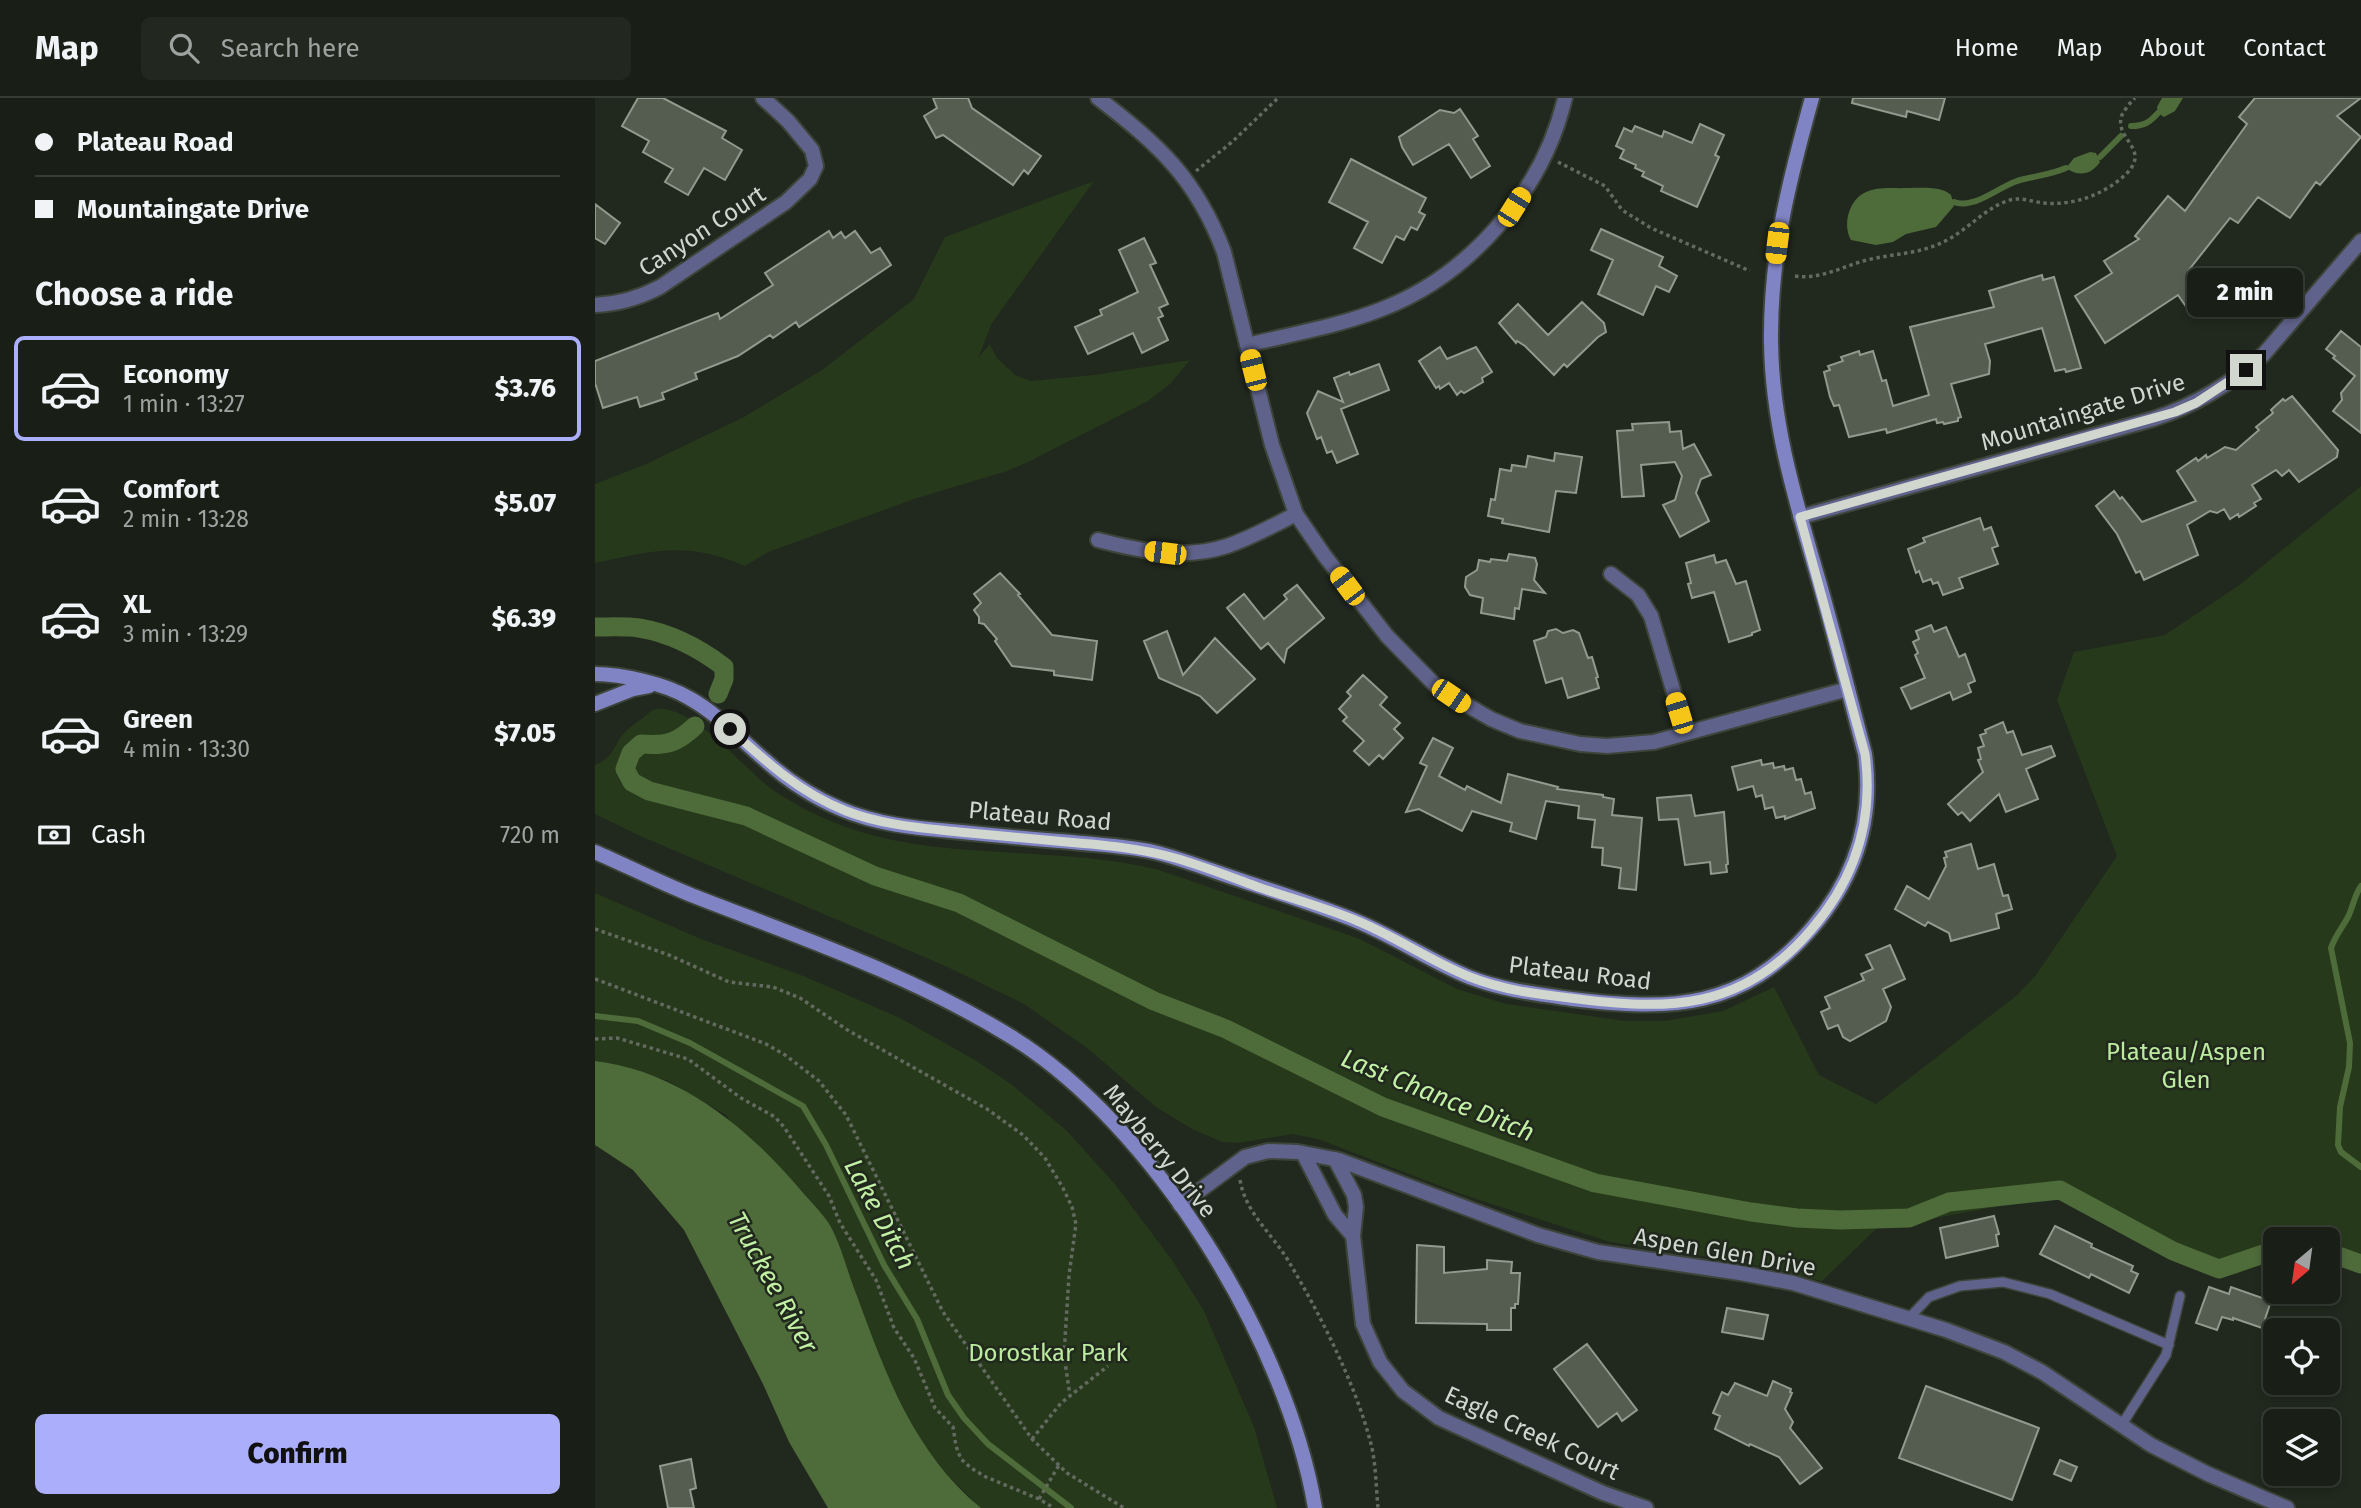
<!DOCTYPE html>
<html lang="en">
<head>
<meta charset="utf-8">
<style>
  :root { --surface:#191e16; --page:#22271f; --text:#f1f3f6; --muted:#9fa2a1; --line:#373c35; --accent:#abaffb }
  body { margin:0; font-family:"Fira Sans",sans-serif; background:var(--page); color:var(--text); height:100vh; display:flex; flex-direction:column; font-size:26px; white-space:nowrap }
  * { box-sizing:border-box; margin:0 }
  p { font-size:23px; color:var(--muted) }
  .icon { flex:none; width:38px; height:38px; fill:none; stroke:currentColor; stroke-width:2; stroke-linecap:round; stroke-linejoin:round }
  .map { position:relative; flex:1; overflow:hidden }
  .panel { display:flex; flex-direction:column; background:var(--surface); width:595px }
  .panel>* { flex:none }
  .hud { display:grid; align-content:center; height:154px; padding:0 35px; background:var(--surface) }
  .needle { width:46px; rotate:209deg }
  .controls { position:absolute; left:1668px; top:1129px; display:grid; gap:14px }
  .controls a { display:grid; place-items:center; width:77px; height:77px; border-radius:10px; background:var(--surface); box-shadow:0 4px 10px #0003,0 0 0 2px var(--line); font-size:35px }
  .end { position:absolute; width:32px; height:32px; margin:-16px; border:9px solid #d1d6cf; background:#111; box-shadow:0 0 0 4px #111 }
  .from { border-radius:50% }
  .bubble { position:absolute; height:49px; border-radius:10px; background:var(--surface); box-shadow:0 4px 10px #0003,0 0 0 2px var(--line); font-size:23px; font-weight:800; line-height:49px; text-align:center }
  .car { position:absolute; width:21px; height:42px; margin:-21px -10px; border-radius:9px; box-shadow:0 0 5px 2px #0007; background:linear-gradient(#f5c518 24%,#345 0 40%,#f5c518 0 76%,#345 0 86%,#f5c518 0) }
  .hud b { display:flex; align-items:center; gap:24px; height:66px; font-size:26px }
  .hud b+b { border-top:2px solid var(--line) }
  .hud i { width:18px; height:18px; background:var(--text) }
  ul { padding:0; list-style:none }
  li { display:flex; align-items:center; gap:21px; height:105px; margin:0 14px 10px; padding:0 21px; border:4px solid transparent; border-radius:10px }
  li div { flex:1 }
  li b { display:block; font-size:26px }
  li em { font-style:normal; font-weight:800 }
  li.on { border-color:var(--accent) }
  li>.icon { width:63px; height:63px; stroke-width:1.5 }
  h2 { padding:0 35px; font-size:32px; line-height:84px }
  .pay { display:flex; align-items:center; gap:18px; height:77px; padding:0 35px; font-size:26px }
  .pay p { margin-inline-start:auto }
  .action { display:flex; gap:14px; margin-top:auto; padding:14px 35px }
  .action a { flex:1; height:80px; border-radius:10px; background:var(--accent); color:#111; font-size:28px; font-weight:800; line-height:80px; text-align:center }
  header { display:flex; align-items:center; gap:42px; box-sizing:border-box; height:98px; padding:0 35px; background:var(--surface); border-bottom:2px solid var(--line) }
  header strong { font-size:33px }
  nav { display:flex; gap:38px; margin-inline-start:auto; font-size:24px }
  .search { width:490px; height:63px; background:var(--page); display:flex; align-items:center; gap:18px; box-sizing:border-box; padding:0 24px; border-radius:10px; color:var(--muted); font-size:26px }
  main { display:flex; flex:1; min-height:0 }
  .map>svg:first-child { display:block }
  .green { fill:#27391b }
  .water { fill:#4e6b3a }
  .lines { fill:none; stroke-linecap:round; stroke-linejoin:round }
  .stream { stroke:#4e6b3a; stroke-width:6 }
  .canal { stroke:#4e6b3a; stroke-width:19 }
  .building { fill:#555c50; stroke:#929a8d; stroke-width:2 }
  .lane-casing { stroke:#3d4439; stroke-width:12 }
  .street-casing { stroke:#3d4439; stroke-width:18 }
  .secondary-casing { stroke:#3d4439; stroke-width:18 }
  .path { stroke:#636a60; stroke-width:3.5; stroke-dasharray:3.5 3.5; stroke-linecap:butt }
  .lane { stroke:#5f628a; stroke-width:9 }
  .street { stroke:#5f628a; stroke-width:14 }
  .secondary { stroke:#8084c4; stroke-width:14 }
  .route { stroke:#d1d6cf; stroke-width:9 }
  .labels { text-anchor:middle; stroke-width:5; stroke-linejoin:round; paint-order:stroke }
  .street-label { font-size:24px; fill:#d1d6cf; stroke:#21281d }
  .park-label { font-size:24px; fill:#bceb9f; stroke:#21281d }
  .water-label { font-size:26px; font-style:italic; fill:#c2f0a4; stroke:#21281d }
</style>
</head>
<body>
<header>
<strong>Map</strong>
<div class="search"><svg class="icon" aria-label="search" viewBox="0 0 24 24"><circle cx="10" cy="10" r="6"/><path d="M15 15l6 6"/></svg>Search here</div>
<nav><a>Home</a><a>Map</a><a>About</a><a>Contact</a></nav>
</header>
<main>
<section class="panel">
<div class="hud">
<b><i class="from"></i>Plateau Road</b>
<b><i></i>Mountaingate Drive</b>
</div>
<h2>Choose a ride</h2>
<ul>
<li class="on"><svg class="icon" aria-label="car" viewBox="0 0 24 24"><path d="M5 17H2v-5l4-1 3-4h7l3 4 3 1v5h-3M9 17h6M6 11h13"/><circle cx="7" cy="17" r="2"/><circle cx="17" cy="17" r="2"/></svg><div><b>Economy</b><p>1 min · 13:27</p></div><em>$3.76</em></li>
<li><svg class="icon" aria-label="car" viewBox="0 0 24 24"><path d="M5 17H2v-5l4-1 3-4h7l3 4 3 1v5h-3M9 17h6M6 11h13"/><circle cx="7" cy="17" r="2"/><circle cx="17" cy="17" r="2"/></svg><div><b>Comfort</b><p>2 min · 13:28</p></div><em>$5.07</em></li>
<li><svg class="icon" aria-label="car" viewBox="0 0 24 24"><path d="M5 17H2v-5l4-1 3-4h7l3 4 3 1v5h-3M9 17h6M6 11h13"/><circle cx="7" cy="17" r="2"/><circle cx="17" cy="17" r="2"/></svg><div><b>XL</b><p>3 min · 13:29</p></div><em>$6.39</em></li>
<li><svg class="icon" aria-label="car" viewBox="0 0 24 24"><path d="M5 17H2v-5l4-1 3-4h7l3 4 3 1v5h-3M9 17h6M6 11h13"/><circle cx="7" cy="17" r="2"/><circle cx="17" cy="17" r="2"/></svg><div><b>Green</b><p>4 min · 13:30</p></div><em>$7.05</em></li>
</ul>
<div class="pay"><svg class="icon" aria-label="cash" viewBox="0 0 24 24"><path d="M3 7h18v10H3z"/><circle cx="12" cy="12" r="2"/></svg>Cash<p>720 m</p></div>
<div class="action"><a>Confirm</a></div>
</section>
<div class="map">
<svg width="1766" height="1410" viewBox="0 0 1766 1410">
  <rect width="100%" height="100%" fill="#21281d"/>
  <!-- green -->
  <path class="green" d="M499,83L397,225L383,260L395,246L401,259L420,277L436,283L499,277L595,262L575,286L553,303L433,364L412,373L322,400L173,454L150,468C93,443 59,452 0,465V386L49,367L149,319L227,272L319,201L350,139Z
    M1766,388V1172L1733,1161L1732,1141H1680V1160L1642,1176L1625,1179L1611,1176L1474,1106L1464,1102H1438L1281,1131L1227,1183L1142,1163L1015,1144L866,1096L723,1041L698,1036L643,1045L627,1044L597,1031L561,1009L492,950L429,906L348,867L43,737L0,716V667C20,660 18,646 31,633C36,628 42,624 48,620C52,617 56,612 61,611C96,607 144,664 169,685C185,698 205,709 224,718C331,768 452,744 564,772L765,841L862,891L911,906L1030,923H1070L1128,913L1179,889L1224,977L1281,1006L1421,898L1441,877L1522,758L1462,602L1479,554L1570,537L1643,488Z
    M0,795L106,841L211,879L305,920L380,962L416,986L471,1032L519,1085L577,1162L609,1213L659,1329L682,1410H386L383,1408L351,1375L324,1341L289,1271L264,1204L131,1017L71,982L15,965L0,963Z"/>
  <!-- water -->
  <path class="water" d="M1567,0H1588L1580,13L1569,19L1563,15L1562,9Z
    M1495,54L1501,55L1505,64C1496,77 1484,79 1471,70L1479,60Z
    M1299,90C1316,91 1345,86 1356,97L1359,108L1341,129L1311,136L1298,144L1281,147L1256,142C1247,127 1254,101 1271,94C1279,90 1290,90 1299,90Z
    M0,963C85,973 156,1032 209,1096C218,1106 229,1117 236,1129C247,1150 253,1176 262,1198C291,1277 319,1355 386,1410H233L194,1344L168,1286L89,1132L38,1072L0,1047Z"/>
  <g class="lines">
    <!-- stream -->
    <path class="stream" d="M1536,28C1549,28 1554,25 1563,15
      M1505,59L1526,38
      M1359,104C1366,107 1373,105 1381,103C1395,98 1408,88 1422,83C1439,78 1455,77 1471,70
      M1766,788C1759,798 1758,809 1753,819C1747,830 1740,838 1736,850L1755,945L1754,969L1745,1009L1743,1047L1746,1054L1766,1069
      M0,918L43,923L95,945L208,1008L231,1047L289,1167L322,1221L353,1297L369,1320L393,1346L476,1410"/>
    <!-- canal -->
    <path class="canal" d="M0,529C14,529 30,528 44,530C75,535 104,550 129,569V581L123,596
      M100,628C82,645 72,648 46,646L36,655L30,671L37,684L54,693L151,718L280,778L364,805L559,903L631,931L788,1009L1000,1085L1156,1114L1202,1120L1245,1122L1314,1120L1354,1104L1465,1092L1578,1153L1624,1171L1680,1152
      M1732,1154L1766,1166"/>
  </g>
  <!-- building -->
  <path class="building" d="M43,0H68L131,33L127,40L147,52L130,82L109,70L93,97L70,84L78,71L48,54L54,43L27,28Z
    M338,0H373L377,10L446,58L433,76L429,72L418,87L348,37L341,40L329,18L342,10Z
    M1258,0H1350L1344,22L1312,13L1311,19L1257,5Z
    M1660,0H1766L1742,18L1766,39L1725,87L1721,84L1695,120L1663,99L1643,125L1635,120L1593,173L1609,198L1606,202L1592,210L1583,197L1510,245L1480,198L1517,175L1509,163L1544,141L1540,138L1573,98L1590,113L1652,26L1644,19Z
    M865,11L883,38L878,41L895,68L876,80L854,46L818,67L807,49L804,39L845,12L859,15Z
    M1105,26L1129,37L1120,57L1124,59L1102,109L1066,93L1068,88L1047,78L1049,74L1040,70L1041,67L1025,60L1029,52L1021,48L1029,30L1037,34L1040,28L1067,39L1069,33L1097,45Z
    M756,61L831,100L824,114L830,117L822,132L816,129L809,142L801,138L787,165L759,150L773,124L734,104Z
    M0,106L25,125L10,146L0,140Z
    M1006,131L1068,159L1064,168L1082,178L1074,194L1061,188L1048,217L1003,196L1018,162L996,152Z
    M234,133L238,140L246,134L250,140L260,133L276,155L285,150L296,167L204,229L201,224L178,240L175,237L143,258L100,275L102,281L67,295L69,301L45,309L42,299L8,310L0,285V263L123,215L125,221L178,187L170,175Z
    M549,140L561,165L555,167L573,206L564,210L568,218L563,220L573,242L547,255L538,235L493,256L480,229L507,217L505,212L543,194L524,152Z
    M1447,177L1448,182L1459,179L1486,270L1471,274L1470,271L1460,273L1447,230L1390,246L1395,263L1394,276L1356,286L1366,319L1363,320V323L1349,326L1348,324L1342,325L1341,321L1292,335L1291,331L1254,339L1244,307L1239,308L1235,299L1229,274L1235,272L1233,268L1248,263L1246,259L1264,253L1265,257L1278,253L1287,283L1291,282L1298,308L1334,297L1315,229L1399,209L1394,193Z
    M987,204L1009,225L1011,234L1003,239L972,269L969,266L959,277L930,248L922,243L921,245L904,225L923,206L953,237Z
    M1746,233L1766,249V335L1738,313L1747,302L1746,295L1760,278L1738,260L1740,258L1731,251Z
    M845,249L852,261L881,249L897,274L887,280L888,284L869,295L866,293L862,297L854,285L845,291L844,288L841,290L824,263Z
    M784,266L794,292L746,311L763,356L742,365L737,353L732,355L726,339L722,341L712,315L723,293L748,304L739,280L754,274L755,277Z
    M1697,298L1743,352L1742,359L1704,384L1694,372L1687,378L1681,372L1657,387L1666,401L1659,405L1661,408L1644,419L1643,416L1635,421L1629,411L1622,415L1615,413L1592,427L1603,457L1549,482L1545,473L1541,475L1522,436L1501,408L1519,393L1525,401L1527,399L1547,424L1601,403L1582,373L1601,360L1603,363L1611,357L1612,360L1630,349L1641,352L1664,332L1661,329L1678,315L1676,312L1688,301L1690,303Z
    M1074,324L1075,334L1086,333L1088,351L1099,346L1116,377L1106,381L1101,395L1114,423L1085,439L1068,407L1080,402L1087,378L1080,364L1046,367L1049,398L1027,399L1022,333L1038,332L1037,326Z
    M960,355L987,359L981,395L961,393L954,434L907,425L908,421L893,418L896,401L900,402L905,371L916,373L917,367L931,369L933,358L959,363Z
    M1385,420L1389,432L1396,429L1403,448L1397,450L1403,466L1364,480L1368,490L1348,497L1343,484L1338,486L1336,481L1328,484L1324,473L1321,475L1313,451L1330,444L1328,440Z
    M914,456L940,460L942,466L939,482L950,495L927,491L924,511L920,510L919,521L886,515L888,500L875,497L870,489L871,479L882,472L884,462L895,464L896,461L912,463Z
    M1119,457L1121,465L1131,462L1141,486L1151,483L1165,532L1157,535V537L1134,544L1119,494L1097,500L1093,486L1096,485L1091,465Z
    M405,475L425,496L423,497L457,537L502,543L497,582L459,577V573L417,568L400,543L402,541L389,526L384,525V519L379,512L386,505L379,496Z
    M702,487L729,520L692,551L689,564L673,545L666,551L632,510L649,496L669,521L692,501L689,497Z
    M1336,527L1339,534L1351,529L1364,559L1370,556L1380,583L1373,586L1376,594L1358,602L1355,594L1316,611L1306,590L1330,580L1320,557L1323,555L1318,544L1324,541L1321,533Z
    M961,531L968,535L978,532L984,535L993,560L997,559L1003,579L1001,580L1004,590L973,600L967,580L951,585L939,543L951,539L953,533Z
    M572,533L588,577L620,540L660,581L622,615L605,598L564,580L549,543Z
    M768,577L792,599L785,607L805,625L799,631L808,640L788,661L784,657L774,667L759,653L769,643L748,623L752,619L744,611L756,598L752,594Z
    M1408,624L1412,635L1418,633L1427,657L1456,648L1460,658L1431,671L1443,701L1411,714L1404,696L1375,723L1367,714L1363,717L1353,706L1388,674L1383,662L1386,661L1383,650L1389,648L1385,637L1391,635L1390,632Z
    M838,640L858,650L844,678L870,692L872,688L906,705L913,676L963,689L962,691L1008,697V699L1019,701L1017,717L1047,720L1041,792L1024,790L1026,770L1007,767L1008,750L997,749L1000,722L983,720L984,708L951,703L941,741L915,733L917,725L877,713L867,733L824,711L811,714L832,668L825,665Z
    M1166,662L1167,667L1178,665L1179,670L1189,668L1190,672L1198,670L1201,682L1206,681L1210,696L1216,694L1220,710L1190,721V718L1181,720L1178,709L1170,711L1167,697L1161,699L1158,688L1143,692L1137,669Z
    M1096,697L1100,718L1129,714L1133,766L1131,767L1132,774L1116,776L1115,764L1090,767L1083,721L1064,722L1062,700Z
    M1376,746L1383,771L1399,766L1408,798L1413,797L1417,811L1401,816L1404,830L1356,843L1354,835L1333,824L1330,828L1300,811L1312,788L1334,801L1351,768L1349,760L1352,759L1350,754Z
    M1295,847L1310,881L1288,891L1296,909L1291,923L1255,943L1248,939L1243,927L1233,931L1226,914L1235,910L1230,899L1269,882L1266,876L1278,871L1271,857Z
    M1399,1118L1404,1136L1401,1137L1403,1148L1351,1160L1345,1130Z
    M1460,1128L1497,1146L1496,1149L1538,1168L1536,1173L1543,1176L1534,1195L1496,1176L1494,1180L1445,1156Z
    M822,1147L849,1149V1175L892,1171V1162L917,1164L916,1175H925L923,1206H920V1210H916V1232H892V1226L821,1225Z
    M1614,1189L1634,1196L1636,1189L1676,1203L1667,1230L1638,1220V1222L1627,1219L1622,1232L1601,1225Z
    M1132,1210L1173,1217L1168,1241L1127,1234Z
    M992,1246L1042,1312L1027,1323L1022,1315L1003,1329L959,1271Z
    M1178,1283L1196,1291L1195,1294L1197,1295L1190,1311L1198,1324L1195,1330L1227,1370L1205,1386L1184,1359L1155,1346L1154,1348L1120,1331L1125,1318L1118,1315L1127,1294L1133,1297L1140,1285L1172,1298Z
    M1331,1288L1444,1330L1417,1402L1304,1360Z
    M96,1361L101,1390L95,1392L99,1410H73L65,1368Z
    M1465,1362L1482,1369L1476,1383L1459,1376Z"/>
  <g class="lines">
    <defs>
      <path id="lane" d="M1314,1220L1334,1199L1365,1188L1408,1184L1455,1196L1574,1247
        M1526,1328L1571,1257L1585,1198"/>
      <path id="street" d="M503,0C564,47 601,80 629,154L677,347L701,416L729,457L792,538L843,590L896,621L925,633L985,646L1012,648L1059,644L1253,591
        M0,207C24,206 44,200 65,189L191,104L215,81L221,68L217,52L193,23L168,0
        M652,247C697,236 744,228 787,211C875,177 948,93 970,0
        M1205,419L1558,321C1601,307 1636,286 1669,256L1766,143
        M503,442C545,453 590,462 632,448C656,440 679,427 701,416
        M1016,476L1043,497L1056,518L1091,635
        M708,1055L740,1117L758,1138
        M740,1061L759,1097L761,1109L758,1138L768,1226L785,1264L808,1293L844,1320L1008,1395L1051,1410
        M585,1107L650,1059L673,1053L703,1054L744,1062L943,1137L1003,1154L1145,1175L1198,1185L1351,1232L1409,1254L1447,1274L1556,1347L1613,1376L1692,1410"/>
      <path id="secondary" d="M0,576C27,576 71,586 94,600C123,616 145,641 170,662C192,682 218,699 246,711C281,726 319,730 356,733C396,737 437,741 477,744C504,747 532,748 559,754C588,761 617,773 645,782C683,795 722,807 759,822C799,838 835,863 874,879C907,892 942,896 977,901C1077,913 1147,912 1217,830C1260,780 1279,722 1270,656C1255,600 1241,543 1225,487C1202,407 1177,329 1176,244C1175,157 1194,83 1217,0
        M0,606L38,591L54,588
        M0,754C32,768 64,784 96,797C204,839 316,877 415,938C560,1027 692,1244 720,1410"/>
    </defs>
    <!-- lane casing -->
    <use href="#lane" class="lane-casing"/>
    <!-- street casing -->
    <use href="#street" class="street-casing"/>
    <!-- secondary casing -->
    <use href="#secondary" class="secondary-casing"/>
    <!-- path -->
    <path class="path" d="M963,64L1010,88L1027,112L1056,130L1155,173
      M601,73L637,44L683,0
      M1200,178C1226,182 1248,168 1272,162C1301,155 1328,156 1354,141C1374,130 1391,110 1412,103C1425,98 1437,104 1449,105C1479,108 1511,96 1532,75C1556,50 1518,41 1527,17C1530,11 1535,5 1540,0
      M0,831L74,857L134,884L178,889L205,900L254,933L392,1011L428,1037L450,1060L468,1090L477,1109L481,1126L474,1177L469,1257L475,1298
      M0,881L171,946L190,957L224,983L251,1017L348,1214L437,1341L472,1375L529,1410
      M0,941L22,940L93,961L146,1000L180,1019L189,1029L234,1098L245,1125L281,1182L299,1230L319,1260L340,1310L358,1329L361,1348L366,1361L376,1370L391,1379L444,1401L459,1410
      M645,1082C651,1116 677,1135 694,1164C725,1216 761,1287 776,1346C781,1366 781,1389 783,1410
      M437,1341L466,1305L513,1268
      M444,1401L464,1367"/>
    <!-- lane -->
    <use href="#lane" class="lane"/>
    <!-- street -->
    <use href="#street" class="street"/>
    <!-- secondary -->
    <use href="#secondary" class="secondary"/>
  </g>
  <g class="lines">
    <!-- route -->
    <path class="route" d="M135,631C170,663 205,695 251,713C287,727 326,730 364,734C400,737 436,741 472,744C509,747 544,750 580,760C608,768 636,779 663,789C695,800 728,809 760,822C800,838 835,863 875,879C908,892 941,896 975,900C1073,913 1147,913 1216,832C1260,781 1279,722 1270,656L1205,419L1580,314L1601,305L1651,272"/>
  </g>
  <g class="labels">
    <!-- street labels -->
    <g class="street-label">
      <text transform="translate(107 133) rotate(-33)" y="8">Canyon Court</text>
      <text transform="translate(1488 314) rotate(-17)" y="8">Mountaingate Drive</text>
      <text transform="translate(445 718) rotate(5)" y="8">Plateau Road</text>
      <text transform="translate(985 875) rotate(7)" y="8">Plateau Road</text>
      <text transform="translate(565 1053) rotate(51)" y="8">Mayberry Drive</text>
      <text transform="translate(1130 1154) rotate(10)" y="8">Aspen Glen Drive</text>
      <text transform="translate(937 1335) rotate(25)" y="8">Eagle Creek Court</text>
    </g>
    <!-- park labels -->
    <g class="park-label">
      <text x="1591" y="962">Plateau/Aspen<tspan x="1591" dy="28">Glen</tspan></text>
      <text x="453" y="1263">Dorostkar Park</text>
    </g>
    <!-- water labels -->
    <g class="water-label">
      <text transform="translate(843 997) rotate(22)" y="9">Last Chance Ditch</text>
      <text transform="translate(285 1116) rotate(62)" y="9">Lake Ditch</text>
      <text transform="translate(178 1184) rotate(61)" y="9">Truckee River</text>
    </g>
  </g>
</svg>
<div class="controls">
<a><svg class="needle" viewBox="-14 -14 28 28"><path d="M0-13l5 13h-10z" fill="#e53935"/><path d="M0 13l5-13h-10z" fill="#9fa2a1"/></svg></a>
<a><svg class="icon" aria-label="locate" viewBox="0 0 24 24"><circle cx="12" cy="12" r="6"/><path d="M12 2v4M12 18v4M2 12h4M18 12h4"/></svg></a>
<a><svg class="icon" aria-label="layers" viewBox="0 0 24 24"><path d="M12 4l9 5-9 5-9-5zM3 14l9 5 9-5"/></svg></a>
</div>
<i class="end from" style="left:135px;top:631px"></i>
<i class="end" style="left:1651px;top:272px"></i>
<div class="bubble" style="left:1592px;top:170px;width:116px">2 min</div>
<i class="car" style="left:919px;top:109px;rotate:32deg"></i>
<i class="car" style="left:1182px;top:145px;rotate:187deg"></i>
<i class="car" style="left:658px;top:272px;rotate:346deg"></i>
<i class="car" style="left:570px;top:455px;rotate:277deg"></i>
<i class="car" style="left:752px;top:488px;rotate:323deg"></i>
<i class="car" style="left:856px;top:598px;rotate:124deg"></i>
<i class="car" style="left:1084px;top:615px;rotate:343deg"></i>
</div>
</main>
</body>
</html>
